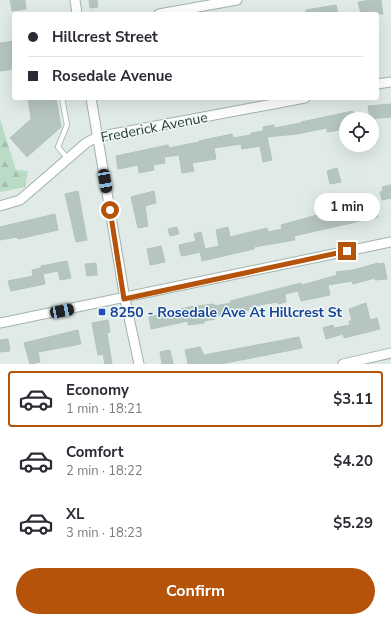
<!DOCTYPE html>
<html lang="en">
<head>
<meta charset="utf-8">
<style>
  :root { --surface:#fff; --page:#f2f2f3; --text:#2b2b33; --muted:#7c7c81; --line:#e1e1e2; --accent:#b45309 }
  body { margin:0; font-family:"Nunito Sans",sans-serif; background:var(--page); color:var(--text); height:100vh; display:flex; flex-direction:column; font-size:15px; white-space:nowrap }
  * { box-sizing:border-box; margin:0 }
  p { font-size:13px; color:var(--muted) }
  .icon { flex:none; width:22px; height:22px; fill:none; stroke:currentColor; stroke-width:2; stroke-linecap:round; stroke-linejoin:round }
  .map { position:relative; height:364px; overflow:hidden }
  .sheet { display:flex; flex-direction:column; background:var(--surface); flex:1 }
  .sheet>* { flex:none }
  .guide { position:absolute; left:12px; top:12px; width:367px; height:88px; border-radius:4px; box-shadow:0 4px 16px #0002; display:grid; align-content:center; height:88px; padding:0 16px; background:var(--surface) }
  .tools { position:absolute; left:339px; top:112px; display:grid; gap:8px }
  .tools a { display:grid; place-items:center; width:40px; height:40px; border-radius:50%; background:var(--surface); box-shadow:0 4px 16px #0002; font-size:20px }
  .end { position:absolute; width:18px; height:18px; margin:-9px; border:5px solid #b45309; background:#fff; box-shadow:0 0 0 2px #fff }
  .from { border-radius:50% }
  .bubble { position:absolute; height:28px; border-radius:14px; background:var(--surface); box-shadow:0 4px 16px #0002; font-size:13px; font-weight:700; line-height:28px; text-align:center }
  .car { position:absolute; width:12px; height:24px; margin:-12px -6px; border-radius:5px; box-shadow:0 0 3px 1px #0007; background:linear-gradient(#222 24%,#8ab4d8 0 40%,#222 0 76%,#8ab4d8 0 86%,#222 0) }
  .guide b { display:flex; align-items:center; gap:14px; height:38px; font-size:15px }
  .guide b+b { border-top:1px solid var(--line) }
  .guide i { width:10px; height:10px; background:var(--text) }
  ul { padding:7px 0 0; list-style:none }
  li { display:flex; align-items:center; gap:12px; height:56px; margin:0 8px 6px; padding:0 8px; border:2px solid transparent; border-radius:4px }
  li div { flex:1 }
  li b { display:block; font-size:15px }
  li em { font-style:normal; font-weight:700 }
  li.selected { border-color:var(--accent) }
  li>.icon { width:36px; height:36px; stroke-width:1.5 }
  .cta { display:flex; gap:8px; margin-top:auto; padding:8px 16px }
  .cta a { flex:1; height:46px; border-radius:24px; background:var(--accent); color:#fff; font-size:16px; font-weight:700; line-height:46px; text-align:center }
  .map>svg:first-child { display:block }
  .forest { fill:url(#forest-firs) }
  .building { fill:#b5c5bf; stroke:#b3c3be }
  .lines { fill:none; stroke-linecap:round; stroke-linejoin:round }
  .service-casing { stroke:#a3b2ad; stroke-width:6 }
  .minor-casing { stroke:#a3b2ad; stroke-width:11 }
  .service { stroke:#fff; stroke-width:4.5 }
  .minor { stroke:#fff; stroke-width:9 }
  .route { stroke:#b45309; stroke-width:5 }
  .transit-dot { fill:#1a4fb4; stroke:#f0f7f4; stroke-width:1.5 }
  .labels { text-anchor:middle; stroke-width:3; stroke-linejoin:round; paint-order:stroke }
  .street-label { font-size:14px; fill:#223a35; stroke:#f0f7f4 }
  .transit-label { font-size:14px; font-weight:bold; fill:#164399; stroke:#f0f7f4; text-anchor:start }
</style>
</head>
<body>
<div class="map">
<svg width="391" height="364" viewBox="0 0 391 364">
  <defs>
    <pattern id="forest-firs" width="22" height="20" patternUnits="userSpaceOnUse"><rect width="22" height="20" fill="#badbc5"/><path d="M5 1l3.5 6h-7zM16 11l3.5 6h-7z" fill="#a0bdaa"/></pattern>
  </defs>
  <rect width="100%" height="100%" fill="#e0eae6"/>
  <!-- forest -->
  <path class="forest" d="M0,119L16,170L28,171L25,187L0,192Z"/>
  <!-- building -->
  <path class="building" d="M10,0H25L26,9L12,11Z
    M89,0H97L98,7L90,8Z
    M371,0H381L383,14H361L358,2Z
    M336,5L338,14H306V10Z
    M14,41V69L0,71V43Z
    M28,98H56L61,127L27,157L10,138L31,119Z
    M391,104V117L370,119L368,106Z
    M353,111L355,119H346V129L327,132V128L297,134L267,137L272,160L263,162L260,146L242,149L241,144L214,148L216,159L192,163L194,171L182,173L179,155L164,157L165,163L153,165L154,170L139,173L138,165L118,169L116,156L168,145L169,148L199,142V141L232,134L233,138L251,135V133L263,131V127L274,125V128L301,123V122Z
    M337,168L341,182L330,184L327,171Z
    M391,185V198L382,200L380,192L383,191L382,187Z
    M78,191L87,240L76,242L65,194Z
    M154,191L156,203L145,206L148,226L138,228L131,197Z
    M337,193L341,209L346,207L347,212L375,206L378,217L294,236L295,240L254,247V249L202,261L200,252L183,256L181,255L179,245L196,241L194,234L201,232L205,249L219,246L216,230L228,227L230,237L267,228L268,232L282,229L281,225L328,212L324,196Z
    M55,214L58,230L18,239L17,237L0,240V227Z
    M177,227L179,234L170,236L168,229Z
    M161,246L165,262L150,265L147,249Z
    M67,261L71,278L60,280L58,271L43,274L45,284L11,291L8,281L33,276L32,270L41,268V266Z
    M96,263L97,275L87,276L85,264Z
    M378,263V264L384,263L387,279L375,280V278L353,284L352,281L328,285L330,295L301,301L298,291L285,294L286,302L278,304L277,302L249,307V310L214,316L215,319L204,321V323L188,325V321L151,329L149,317L189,307L214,304L215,306L231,303L230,301L301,283L302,285L334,276L337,275L336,272L353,270Z
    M366,303L370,320L377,318L380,329L344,338L343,334L326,339L323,328L333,325L334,328L350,325L349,321H352L349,309Z
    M108,320L110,332L107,333L112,364H105L103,354L98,355L92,323Z
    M78,330L81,344L38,352L40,362L30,364L24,343Z
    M299,337L302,348L221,364H188L185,350L200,347L204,355Z
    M8,339L10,351L0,352V340Z
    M170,350L173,364H162L160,352Z"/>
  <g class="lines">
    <defs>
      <path id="service" d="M62,98L67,125L58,147L68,159"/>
      <path id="minor" d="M75,0L77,14
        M159,14L237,0
        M377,84L391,82
        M91,98L125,299L139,364
        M0,206L20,200L86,143L97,137L305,98
        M0,323L391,242
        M343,364L391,353"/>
    </defs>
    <!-- service casing -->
    <use href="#service" class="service-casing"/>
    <!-- minor casing -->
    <use href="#minor" class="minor-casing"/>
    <!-- service -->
    <use href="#service" class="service"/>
    <!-- minor -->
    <use href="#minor" class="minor"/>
  </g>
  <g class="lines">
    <!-- route -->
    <path class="route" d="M110,210L124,299L347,251"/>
  </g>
  <!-- markers -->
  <rect class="transit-dot" x="98" y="308" width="8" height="8" rx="2"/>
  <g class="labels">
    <!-- street labels -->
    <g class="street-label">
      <text transform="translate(154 127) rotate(-11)" y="5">Frederick Avenue</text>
    </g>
    <!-- transit labels -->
    <g class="transit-label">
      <text x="110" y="317">8250 - Rosedale Ave At Hillcrest St</text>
    </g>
  </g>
</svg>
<div class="tools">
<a><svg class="icon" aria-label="locate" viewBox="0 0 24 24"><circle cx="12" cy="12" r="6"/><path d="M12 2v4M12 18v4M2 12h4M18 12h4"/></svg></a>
</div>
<i class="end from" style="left:110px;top:210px"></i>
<i class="end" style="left:347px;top:251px"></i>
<div class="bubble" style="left:314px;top:193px;width:66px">1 min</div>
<i class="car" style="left:105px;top:181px;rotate:170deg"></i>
<i class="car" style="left:62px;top:311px;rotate:79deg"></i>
<div class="guide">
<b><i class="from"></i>Hillcrest Street</b>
<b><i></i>Rosedale Avenue</b>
</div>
</div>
<section class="sheet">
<ul>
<li class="selected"><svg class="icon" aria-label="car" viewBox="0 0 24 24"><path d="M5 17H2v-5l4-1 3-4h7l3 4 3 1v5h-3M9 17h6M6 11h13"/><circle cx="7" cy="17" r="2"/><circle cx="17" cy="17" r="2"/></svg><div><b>Economy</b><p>1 min · 18:21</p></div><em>$3.11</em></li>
<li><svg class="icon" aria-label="car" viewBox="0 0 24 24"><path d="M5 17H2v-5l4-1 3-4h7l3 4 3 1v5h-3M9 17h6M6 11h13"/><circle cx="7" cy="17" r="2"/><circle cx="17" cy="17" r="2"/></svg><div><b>Comfort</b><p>2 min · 18:22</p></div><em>$4.20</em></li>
<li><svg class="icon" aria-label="car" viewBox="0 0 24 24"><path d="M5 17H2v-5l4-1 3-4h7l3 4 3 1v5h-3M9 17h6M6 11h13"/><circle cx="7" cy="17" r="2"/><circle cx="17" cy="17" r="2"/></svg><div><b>XL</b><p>3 min · 18:23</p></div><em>$5.29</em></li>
</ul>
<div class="cta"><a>Confirm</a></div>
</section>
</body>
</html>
